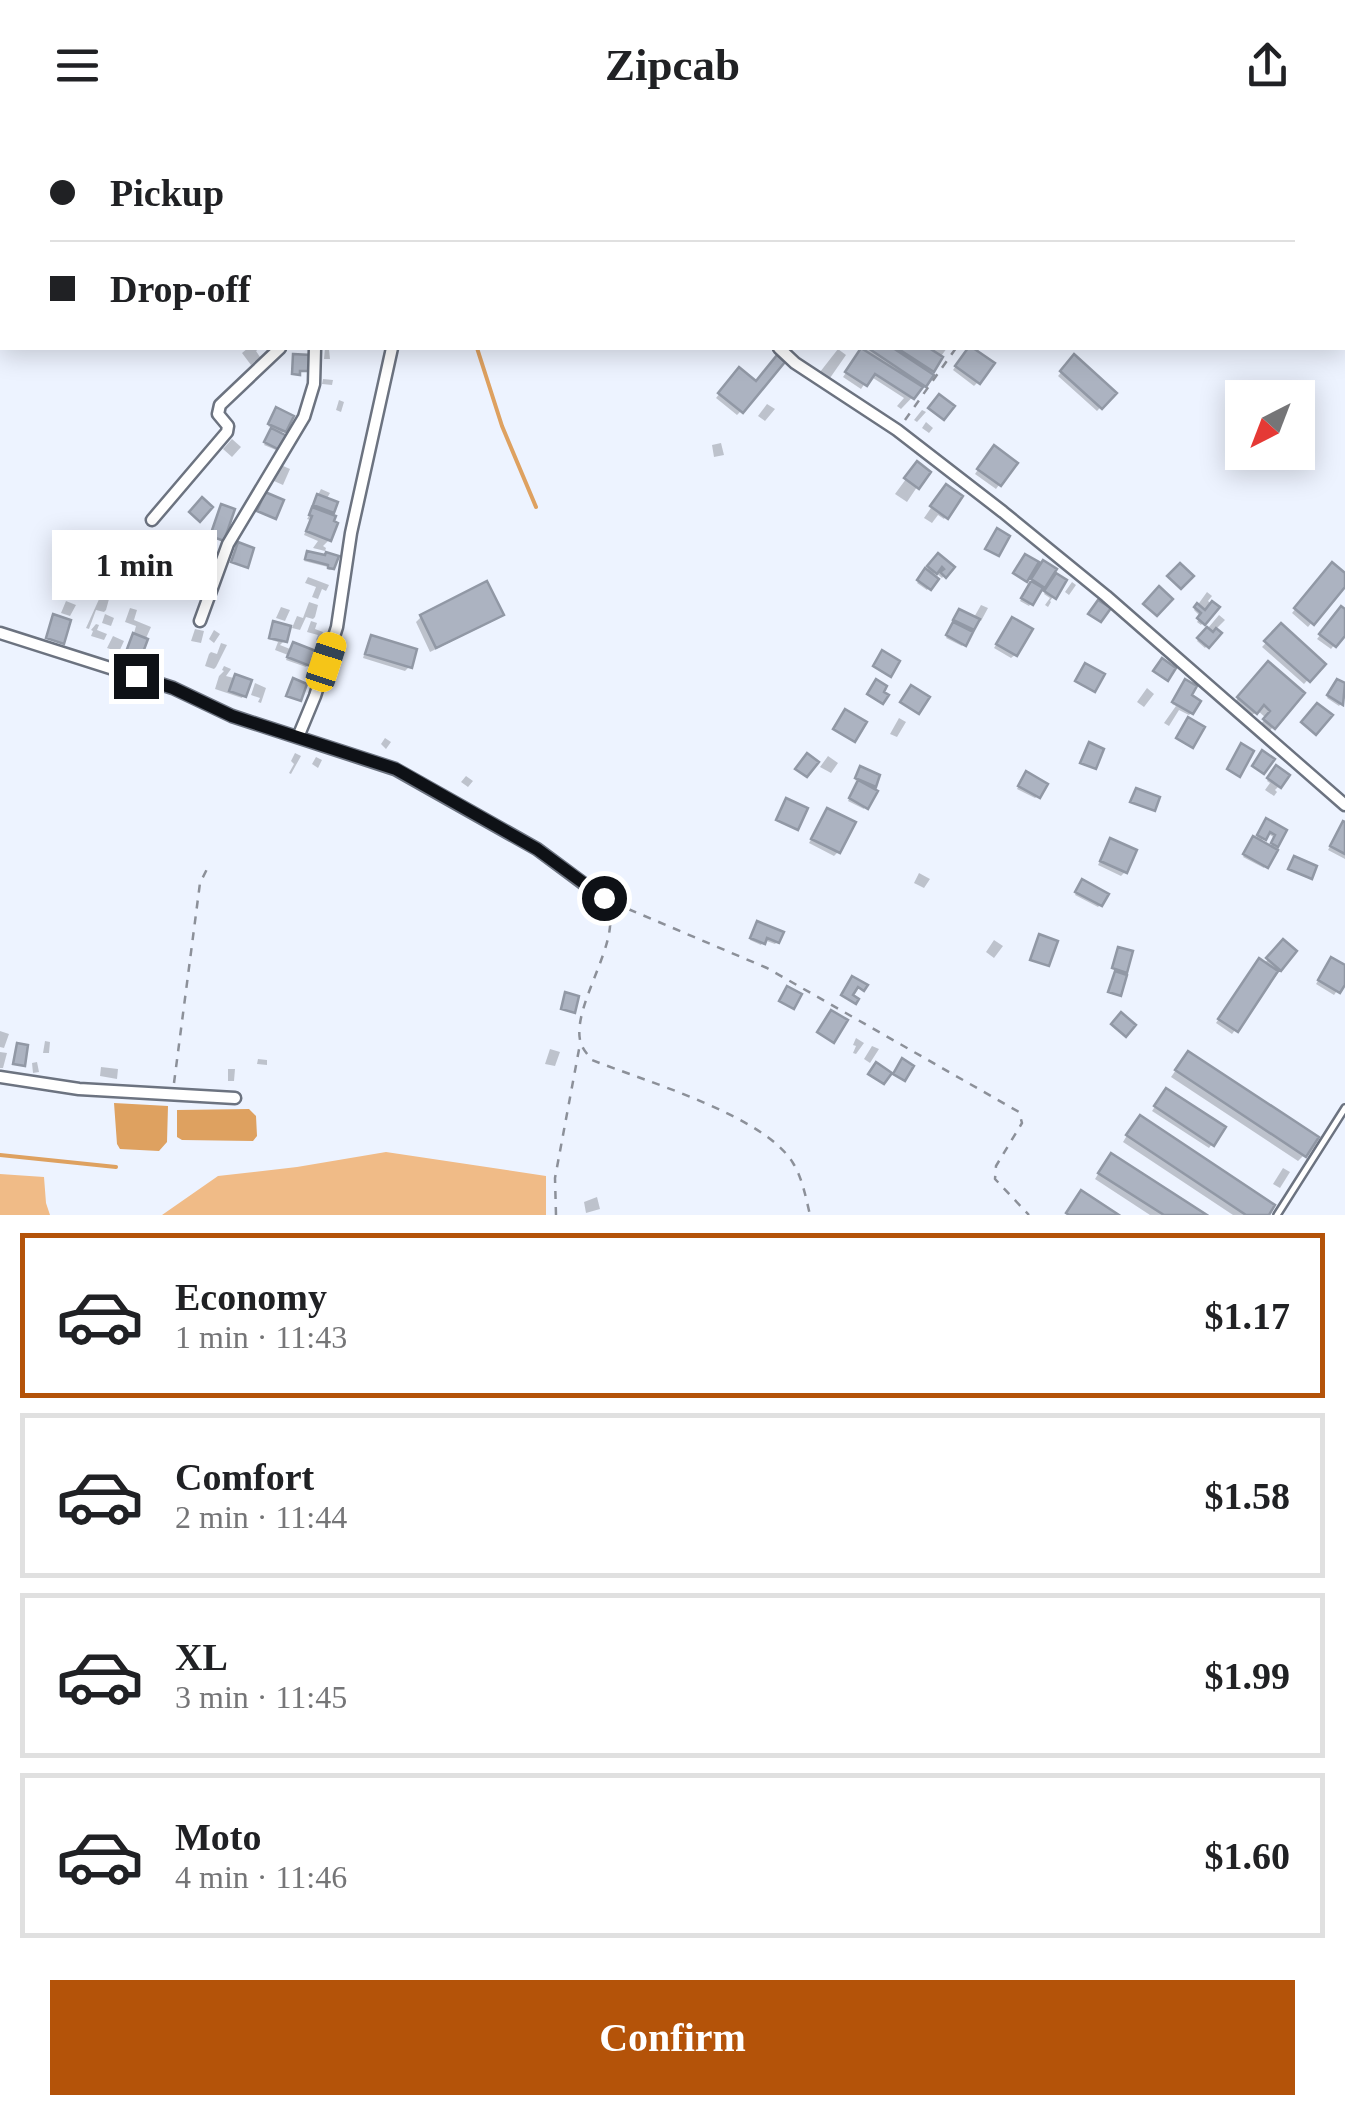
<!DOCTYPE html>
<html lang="en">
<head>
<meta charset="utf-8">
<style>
  :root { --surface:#fff; --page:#f6f6f6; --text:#202124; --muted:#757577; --line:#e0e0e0; --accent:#b45309 }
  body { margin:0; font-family:"Times New Roman",serif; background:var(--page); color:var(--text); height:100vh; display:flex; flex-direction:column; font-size:38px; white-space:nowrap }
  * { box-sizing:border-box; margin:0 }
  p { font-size:32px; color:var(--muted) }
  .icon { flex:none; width:55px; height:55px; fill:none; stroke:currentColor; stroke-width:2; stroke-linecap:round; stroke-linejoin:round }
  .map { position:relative; height:1085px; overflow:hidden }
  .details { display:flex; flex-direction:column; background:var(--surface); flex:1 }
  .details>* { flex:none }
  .guide { position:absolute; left:0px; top:0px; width:1345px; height:220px; box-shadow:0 5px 25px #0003; display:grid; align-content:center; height:220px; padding:0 50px; background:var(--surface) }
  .needle { width:65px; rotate:222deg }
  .buttons { position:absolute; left:1225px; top:250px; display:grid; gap:20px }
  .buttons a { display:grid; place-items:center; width:90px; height:90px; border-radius:0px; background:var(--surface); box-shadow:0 5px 25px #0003; font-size:50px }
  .end { position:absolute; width:45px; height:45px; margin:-22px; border:12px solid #0e1116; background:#fff; box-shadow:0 0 0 5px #fff }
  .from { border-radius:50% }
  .bubble { position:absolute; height:70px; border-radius:0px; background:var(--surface); box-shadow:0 5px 25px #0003; font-size:32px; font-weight:600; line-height:70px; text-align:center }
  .car { position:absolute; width:30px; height:60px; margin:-30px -15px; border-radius:12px; box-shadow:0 0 8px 2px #0007; background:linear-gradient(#f5c518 24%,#345 0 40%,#f5c518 0 76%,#345 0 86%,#f5c518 0) }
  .guide b { display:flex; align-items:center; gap:35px; height:95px; font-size:38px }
  .guide b+b { border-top:2px solid var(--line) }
  .guide i { width:25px; height:25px; background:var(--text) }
  ul { padding:18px 0 0; list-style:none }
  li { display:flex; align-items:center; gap:30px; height:165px; margin:0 20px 15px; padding:0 30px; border:5px solid var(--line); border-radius:0px }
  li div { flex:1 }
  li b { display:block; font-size:38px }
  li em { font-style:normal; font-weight:600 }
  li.active { border-color:var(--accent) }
  li>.icon { width:90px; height:90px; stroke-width:1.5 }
  .cta { display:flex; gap:20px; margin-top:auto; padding:20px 50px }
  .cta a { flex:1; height:115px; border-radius:0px; background:var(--accent); color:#fff; font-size:40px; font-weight:600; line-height:115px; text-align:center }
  header { display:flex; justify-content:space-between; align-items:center; height:130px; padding:0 50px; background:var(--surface); font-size:45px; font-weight:600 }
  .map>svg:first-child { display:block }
  .green { fill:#f0bb87 }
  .water { fill:#dea160 }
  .shadow { fill:#0003; fill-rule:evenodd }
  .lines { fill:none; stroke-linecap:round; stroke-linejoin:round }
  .stream { stroke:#dea160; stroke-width:4 }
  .building { fill:#acb3c1; stroke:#9198a5; stroke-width:2.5 }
  .lane-casing { stroke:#6c7380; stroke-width:10 }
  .street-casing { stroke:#6c7380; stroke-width:15 }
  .path { stroke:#8c9099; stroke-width:2.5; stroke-dasharray:8 8; stroke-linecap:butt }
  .lane { stroke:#fff; stroke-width:5 }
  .street { stroke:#fff; stroke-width:10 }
  .route { stroke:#0e1116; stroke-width:12 }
</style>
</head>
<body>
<header><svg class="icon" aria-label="menu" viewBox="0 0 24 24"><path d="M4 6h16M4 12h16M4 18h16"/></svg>Zipcab<svg class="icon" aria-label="share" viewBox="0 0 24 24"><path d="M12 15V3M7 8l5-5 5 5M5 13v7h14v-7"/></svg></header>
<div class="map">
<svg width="1345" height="1085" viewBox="0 0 1345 1085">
  <rect width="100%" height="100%" fill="#edf3ff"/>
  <!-- green -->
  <path class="green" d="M386,1022L546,1046V1085H162L218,1046L297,1037Z
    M0,1044L44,1047L46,1073L50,1085H0Z"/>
  <!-- water -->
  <path class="water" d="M114,973L168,976L167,1012L159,1021L120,1019L117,1014Z
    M249,979L256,986L257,1006L253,1011L182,1010L177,1007V980Z"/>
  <!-- shadow -->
  <path class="shadow" d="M51,0H85L83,2H55Z
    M699,0H752L754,2H697Z
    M1144,0H1206L1211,2H1149Z
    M1226,0H1277L1276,2H1231Z
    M0,15L2,16V43L0,42Z
    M0,50L2,51V78L0,77Z
    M1342,174L1345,176V201L1342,199Z
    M248,218H260L256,221L260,227L251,235L242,223Z
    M325,218L329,219L330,229H324Z
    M860,218H947L928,244L924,255L901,279L897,276L904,268L870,246L861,259L843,247L862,220Z
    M838,219L846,225L830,248L820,242Z
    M966,222L978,252L974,256L953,240Z
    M1074,228L1114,263L1097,281L1058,246Z
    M739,240L741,281L737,285L716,268Z
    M323,249L333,250L332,255L322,254Z
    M339,270L344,272L341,282L336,280Z
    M767,274L775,279L765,291L758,286Z
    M922,280L926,282L917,292L914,290Z
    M275,282L284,301L279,305L276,320L264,315L274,299L268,296Z
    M926,292L933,298L929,303L922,298Z
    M232,309L241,317L232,327L223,319Z
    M721,313L724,325L714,327L712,315Z
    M990,322L1015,333L996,359L975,344Z
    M917,334V357L907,372L895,364Z
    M281,335L290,339L283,355L274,351Z
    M321,359L330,363L326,370L332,382L328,386L329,410L323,416L326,418L325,421L313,418L318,411L304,405L310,390L307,389L314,378L312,377Z
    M944,359L960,367L944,389L938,385L932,393L924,388Z
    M308,424L324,428L332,438L330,440L327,439L328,437L304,431Z
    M938,426L952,437L942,448L935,442L931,446L936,449L927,460L917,453Z
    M1041,435L1064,451L1050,471L1051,472L1048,477L1045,475L1050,468L1044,464L1046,461L1041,458L1029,476L1020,471Z
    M1332,435L1345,446V453L1308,497L1292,483Z
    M192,437L200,440L197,449L189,447Z
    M308,447L329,455L326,461L322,459L318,469L312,467L316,457L305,453Z
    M1072,452L1076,455L1069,465L1065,462Z
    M1207,462L1212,466L1208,471L1216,478L1201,495L1197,492L1201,487L1194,480Z
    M100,467L109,469L106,480L104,482L96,480L89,499L86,498Z
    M66,471L76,475L70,486L61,483Z
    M309,472L318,475L315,487L313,489L306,487L300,500L292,498L297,486L303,488Z
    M981,475L988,478L981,491L977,489L962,516L946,508L955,493L953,492L957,484L973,489Z
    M281,477L290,480L285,491L276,488Z
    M130,478L137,480L134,490L151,497L138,526L126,522L131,508L136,503H134L136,496L125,492Z
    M1345,482V502L1331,519L1317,509L1338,483Z
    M105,484L114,488L111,496L102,493Z
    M501,484L495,490L430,522L416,492L421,487Z
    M1219,485L1225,490L1215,500L1219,503L1205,518L1197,511Z
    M311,491L317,493L315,499L323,502L320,512L316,510L318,505L307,502Z
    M96,494L99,495L97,500L107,504L104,510L91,506L93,501L91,500Z
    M274,494L284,511L280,515L290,519L293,515L308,535L306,537L286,530L288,525L275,520L278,512L268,509Z
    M1009,494L1015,525L1011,528L994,518Z
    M1281,497L1322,534L1304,554L1262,517Z
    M195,499L204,501L201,513L191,511Z
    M214,500L220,504L214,513L209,509Z
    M113,506L124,511L119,522L107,518Z
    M372,508L409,537L405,541L363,528L368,512Z
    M221,513L227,515L216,537L214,539L205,536L209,524L211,522L217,524Z
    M224,536L231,539L226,546L249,552L242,568L215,559L219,546L224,541L222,540Z
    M1262,540L1273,597L1268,603L1259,596L1266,588L1258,581L1249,587L1233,574Z
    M1338,552L1345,556V568L1339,576L1327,568Z
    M255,553L266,558L261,573L258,572L260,568L251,565Z
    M1184,555L1191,583L1189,585L1179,580L1169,596L1164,593L1176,576L1172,574Z
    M1147,558L1154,564L1144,577L1137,572Z
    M899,588L906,592L897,607L890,604Z
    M385,608L391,612L386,619L381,614Z
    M295,623L301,626L291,644L289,643L294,634L291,631Z
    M828,626L838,633L831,643L820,637Z
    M316,627L322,630L318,638L312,634Z
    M1276,638L1279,656L1275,660L1277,662L1274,666L1265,660L1270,653L1267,651Z
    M858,642L873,655L870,659L864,679L848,671L859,652L855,650Z
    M466,646L473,651L468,657L461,652Z
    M1024,647L1038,666L1035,668L1017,659Z
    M827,681L838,722L834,726L809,713Z
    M1265,694L1284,701L1272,719L1264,738L1243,727ZM1267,703L1275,708L1270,718L1260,713Z
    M1345,695V729L1328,720L1340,698Z
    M1110,711L1125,742L1121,746L1098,735Z
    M919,743L930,749L924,758L914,753Z
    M1080,755L1100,775L1098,777L1075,765Z
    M755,796L777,812L775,814L764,810L761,815L750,810Z
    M994,810L1003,816L994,828L986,822Z
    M1283,812L1294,822L1232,904L1216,893L1256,835L1264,834Z
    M1328,834L1345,838V850L1334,865L1316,854Z
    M0,901L9,904L4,918L0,917Z
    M856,908L864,913L856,924L853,923L856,916L853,915Z
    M45,911L50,912L49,923H43Z
    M872,916L879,919L870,933L864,929Z
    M550,919L560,922L555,936L545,934Z
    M0,922L7,923L3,938H0Z
    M258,929L267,930V935L257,934Z
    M1183,930L1304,1025L1298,1031L1171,947Z
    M37,932L39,942L33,943L32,933Z
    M101,937L118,939L117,949L100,946Z
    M228,939H235L234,951H228Z
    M1163,965L1212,1014L1209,1018L1152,981Z
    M1134,994L1266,1085H1233L1123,1012Z
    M1106,1032L1203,1085H1150L1095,1049Z
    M1283,1038L1290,1042L1280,1058L1273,1054Z
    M597,1067L600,1079L586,1083L584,1072Z"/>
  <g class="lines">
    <!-- stream -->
    <path class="stream" d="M412,0L413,2
      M477,218L502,296L536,377
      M0,1025L116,1037"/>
  </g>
  <!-- building -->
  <path class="building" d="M861,218L923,257L914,269L875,244L867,256L845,242Z
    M868,218H893L934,245L926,257Z
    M897,218H929L943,227L934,242Z
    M968,218H973L995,233L980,254L955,236Z
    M293,224L311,225L309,241H300V245L292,244Z
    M1074,224L1117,263L1102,279L1060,241Z
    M777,225L785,232L743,283L718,263L739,237L756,251Z
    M939,264L955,276L944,290L928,278Z
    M276,277L294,286L286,302L268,294Z
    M271,298L287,306L280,320L264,312Z
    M994,315L1018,333L1001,356L977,339Z
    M917,331L931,342L919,359L904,348Z
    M946,354L963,366L948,389L930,376Z
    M265,362L284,370L276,389L257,381Z
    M317,364L338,372L334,383L313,375Z
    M202,367L213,377L200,392L189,382Z
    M221,374L235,379L224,411L210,406Z
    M312,377L336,386L334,391L338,393L331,411L306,401L312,386L309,385Z
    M997,398L1010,406L999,426L985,419Z
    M238,412L254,418L248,438L231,432Z
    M307,421L325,425L326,422L339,426L334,439L328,438V435L305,429Z
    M938,423L955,437L946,448L940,442L944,439L942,437L937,444L927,436Z
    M1025,424L1039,432L1027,452L1013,443Z
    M1043,430L1057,439L1045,458L1031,449Z
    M1332,432L1345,443V457L1314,495L1294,478Z
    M1180,433L1194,446L1181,459L1167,446Z
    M925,438L939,449L931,460L917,450Z
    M1056,443L1067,450L1056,469L1044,461Z
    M487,451L504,485L436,518L420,485Z
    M1031,451L1043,458L1033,475L1021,468Z
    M1159,456L1173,469L1157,486L1143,474Z
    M1098,470L1111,478L1101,492L1088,484Z
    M1212,471L1220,477L1205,495L1197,488L1201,483L1194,477L1197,473L1205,480Z
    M1341,476L1345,479V506L1336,517L1319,504Z
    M959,479L980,489L974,500L953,490Z
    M53,484L71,490L64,514L46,508Z
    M1012,487L1033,499L1017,526L996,514Z
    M273,491L291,496L287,512L269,508Z
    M953,492L973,502L966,516L946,505Z
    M1281,493L1326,534L1310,552L1264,511Z
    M1207,497L1213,502L1216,498L1222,503L1209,518L1197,508Z
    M133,503L148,509L142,525L127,519Z
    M371,505L417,519L412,538L365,524Z
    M293,512L316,521L310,536L287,527Z
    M882,520L900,531L891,547L873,536Z
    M1162,528L1176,538L1168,551L1153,541Z
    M1268,531L1305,563L1275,599L1263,589L1270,581L1264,575L1257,584L1237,567Z
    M1085,533L1105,544L1095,562L1075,551Z
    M235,544L252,550L246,567L229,561Z
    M293,548L307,554L301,571L286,566Z
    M876,549L887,556L884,562L889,565L883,574L867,564Z
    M1185,549L1197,556L1192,565L1201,571L1193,584L1172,572Z
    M1337,549L1345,553L1343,575L1327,565Z
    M911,555L930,567L919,584L900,572Z
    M1317,573L1333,585L1316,605L1301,592Z
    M845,579L867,592L855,612L833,599Z
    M1188,587L1205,597L1193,618L1176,608Z
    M1089,612L1104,619L1096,639L1080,633Z
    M1241,613L1254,621L1240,647L1227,639Z
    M1262,620L1275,629L1264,644L1252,636Z
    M807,623L819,632L807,647L795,639Z
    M1276,635L1290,645L1281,658L1267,648Z
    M860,636L880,645L876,657L855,648Z
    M1026,641L1048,654L1040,668L1018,656Z
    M858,650L878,661L868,679L849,668Z
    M1136,658L1160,667L1155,681L1130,672Z
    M786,668L808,678L798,700L776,690Z
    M827,678L856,692L840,723L811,709Z
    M1266,688L1287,700L1278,717L1271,713L1275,705L1270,702L1266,710L1257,705Z
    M1343,691L1345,692V724L1330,716Z
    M1253,706L1278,720L1268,738L1243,724Z
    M1110,708L1137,720L1127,743L1100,731Z
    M1294,726L1317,736L1312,749L1288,739Z
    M1082,749L1109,764L1102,776L1075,762Z
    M757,791L784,802L779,813L767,808L765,814L750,808Z
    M1039,804L1058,811L1049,836L1030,830Z
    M1283,809L1297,821L1281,841L1266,828Z
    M1118,817L1133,821L1127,843L1112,838Z
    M1331,827L1345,835V855L1340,863L1318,850Z
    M1259,828L1278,841L1238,902L1218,889Z
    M1115,841L1127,845L1121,866L1108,862Z
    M852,846L868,855L864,861L858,857L853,865L859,869L856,874L841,865Z
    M787,856L802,864L794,879L779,871Z
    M565,862L579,866L575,883L561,879Z
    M831,880L848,890L834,913L817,902Z
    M1121,882L1136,895L1126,907L1111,894Z
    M17,913L28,915L25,936L13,934Z
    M1188,921L1319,1007L1306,1027L1175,940Z
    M902,928L914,936L905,951L893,944Z
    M876,932L892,943L884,954L868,944Z
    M1166,958L1226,997L1214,1016L1154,976Z
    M1140,985L1275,1075L1269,1085H1246L1126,1005Z
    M1111,1023L1207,1085H1164L1098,1043Z
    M1081,1060L1119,1085H1069L1066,1083Z"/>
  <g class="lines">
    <defs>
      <path id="lane" d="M1277,1085L1345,978"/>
      <path id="street" d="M105,0L109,2
        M535,0L538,2
        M520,2L522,0
        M779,218L795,233L897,300L1003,382L1106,466L1345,675
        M152,390L227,302L228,296L218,284L220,275L280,218
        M200,491L228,414L304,287L314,254L315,218
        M0,503L173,558L232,586L395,639L537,719L603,768
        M298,607L315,566L337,497L351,403L392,218
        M0,947L79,959L235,968"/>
    </defs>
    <!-- lane casing -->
    <use href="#lane" class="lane-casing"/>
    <!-- street casing -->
    <use href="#street" class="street-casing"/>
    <!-- path -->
    <path class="path" d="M905,290L956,218
      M614,773L767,838L1019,982L1022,993L996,1036L995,1049L1029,1085
      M608,779C621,811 573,874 580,910C581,917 587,924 592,930C644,951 764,985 793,1033C802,1047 806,1068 810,1085
      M174,953L200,753L207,739
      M556,1085L555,1048L580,914"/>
    <!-- lane -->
    <use href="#lane" class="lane"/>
    <!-- street -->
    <use href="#street" class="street"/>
  </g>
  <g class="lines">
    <!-- route -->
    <path class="route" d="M136,546L173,558L232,586L396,639L537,719L604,768"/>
  </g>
</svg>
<div class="buttons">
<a><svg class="needle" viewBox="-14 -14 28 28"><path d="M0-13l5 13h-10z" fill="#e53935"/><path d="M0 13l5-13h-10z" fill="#757577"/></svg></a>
</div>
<i class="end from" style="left:604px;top:768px"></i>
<i class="end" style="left:136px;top:546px"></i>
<div class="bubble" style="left:52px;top:400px;width:165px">1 min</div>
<i class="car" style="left:326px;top:532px;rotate:18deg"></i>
<div class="guide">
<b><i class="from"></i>Pickup</b>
<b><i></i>Drop-off</b>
</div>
</div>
<section class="details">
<ul>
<li class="active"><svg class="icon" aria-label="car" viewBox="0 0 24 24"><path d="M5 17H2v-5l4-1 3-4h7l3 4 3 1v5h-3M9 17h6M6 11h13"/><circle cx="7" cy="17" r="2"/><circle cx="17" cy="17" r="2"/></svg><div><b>Economy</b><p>1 min · 11:43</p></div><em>$1.17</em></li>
<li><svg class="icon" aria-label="car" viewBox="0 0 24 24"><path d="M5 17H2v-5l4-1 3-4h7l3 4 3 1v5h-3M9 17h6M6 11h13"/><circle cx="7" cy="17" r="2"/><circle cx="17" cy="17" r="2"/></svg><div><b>Comfort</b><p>2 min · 11:44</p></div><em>$1.58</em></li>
<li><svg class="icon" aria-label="car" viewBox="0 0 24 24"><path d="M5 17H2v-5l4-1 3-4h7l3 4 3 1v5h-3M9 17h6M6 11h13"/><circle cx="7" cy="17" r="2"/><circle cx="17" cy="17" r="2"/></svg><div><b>XL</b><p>3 min · 11:45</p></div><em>$1.99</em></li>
<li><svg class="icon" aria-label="car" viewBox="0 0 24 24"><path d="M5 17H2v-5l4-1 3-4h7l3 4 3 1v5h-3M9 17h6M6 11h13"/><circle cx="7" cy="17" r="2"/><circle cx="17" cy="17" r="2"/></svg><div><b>Moto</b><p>4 min · 11:46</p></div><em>$1.60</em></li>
</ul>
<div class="cta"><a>Confirm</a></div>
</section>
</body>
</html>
